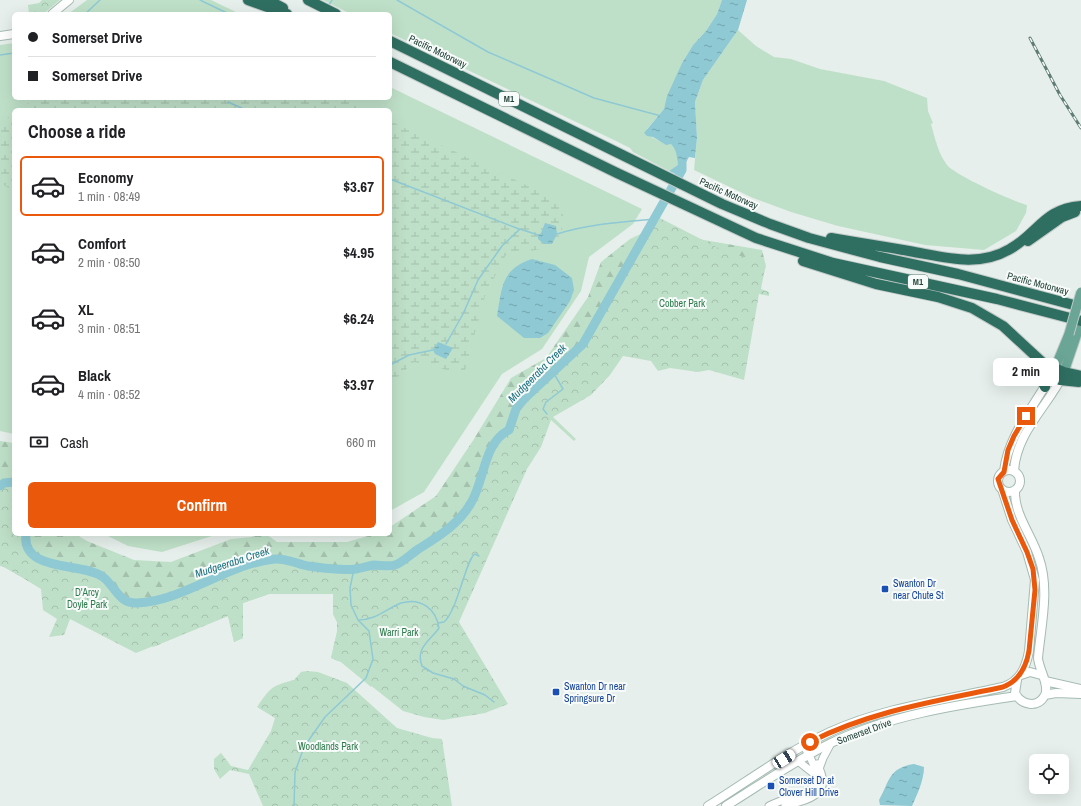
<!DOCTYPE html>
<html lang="en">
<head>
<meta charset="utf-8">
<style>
  :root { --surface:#fff; --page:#f6f6f6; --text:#202124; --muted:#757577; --line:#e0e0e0; --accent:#ea580c }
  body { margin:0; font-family:"Archivo Narrow",sans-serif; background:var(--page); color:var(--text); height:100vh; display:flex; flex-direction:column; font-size:15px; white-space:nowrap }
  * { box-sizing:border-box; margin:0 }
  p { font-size:13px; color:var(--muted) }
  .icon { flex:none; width:22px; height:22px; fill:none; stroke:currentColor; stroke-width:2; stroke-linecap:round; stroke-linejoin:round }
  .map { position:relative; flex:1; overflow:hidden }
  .sheet { position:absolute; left:12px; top:108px; width:380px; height:428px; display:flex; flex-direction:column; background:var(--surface); border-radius:6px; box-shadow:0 4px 16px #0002 }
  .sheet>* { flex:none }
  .guide { position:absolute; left:12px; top:12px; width:380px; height:88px; border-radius:6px; box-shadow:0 4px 16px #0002; display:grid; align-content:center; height:88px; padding:0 16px; background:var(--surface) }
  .fabs { position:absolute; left:1029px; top:754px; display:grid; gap:8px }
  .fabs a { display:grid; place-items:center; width:40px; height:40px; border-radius:6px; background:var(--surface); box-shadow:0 4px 16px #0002; font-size:20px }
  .end { position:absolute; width:18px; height:18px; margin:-9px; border:5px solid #ea580c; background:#fff; box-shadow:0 0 0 2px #fff }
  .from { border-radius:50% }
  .bubble { position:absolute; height:28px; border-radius:6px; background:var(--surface); box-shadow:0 4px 16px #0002; font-size:13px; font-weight:800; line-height:28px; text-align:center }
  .car { position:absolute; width:12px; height:24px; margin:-12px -6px; border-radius:5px; box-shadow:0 0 3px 1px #0007; background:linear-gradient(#fff 24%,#345 0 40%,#fff 0 76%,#345 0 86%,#fff 0) }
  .guide b { display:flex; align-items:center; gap:14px; height:38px; font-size:15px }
  .guide b+b { border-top:1px solid var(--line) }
  .guide i { width:10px; height:10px; background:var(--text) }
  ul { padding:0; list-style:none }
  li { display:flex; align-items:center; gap:12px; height:60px; margin:0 8px 6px; padding:0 8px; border:2px solid transparent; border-radius:6px }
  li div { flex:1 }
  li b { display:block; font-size:15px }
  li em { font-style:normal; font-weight:800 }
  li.current { border-color:var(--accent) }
  li>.icon { width:36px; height:36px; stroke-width:1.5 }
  h2 { padding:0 16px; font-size:18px; line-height:48px }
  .pay { display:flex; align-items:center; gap:10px; height:44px; padding:0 16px; font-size:15px }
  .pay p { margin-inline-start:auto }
  .primary-button { display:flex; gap:8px; margin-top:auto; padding:8px 16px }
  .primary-button a { flex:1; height:46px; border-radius:6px; background:var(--accent); color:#fff; font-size:16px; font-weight:800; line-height:46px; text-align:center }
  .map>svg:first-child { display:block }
  .grass { fill:#bfe0c8 }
  .forest { fill:url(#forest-firs) }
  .wetland { fill:url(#wetland-marsh) }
  .park { fill:url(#park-crowns) }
  .water { fill:url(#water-ripples) }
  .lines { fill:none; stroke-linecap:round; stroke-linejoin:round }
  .stream { stroke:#8ec9d4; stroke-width:1.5 }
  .river { stroke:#8ec9d4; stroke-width:9 }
  .tertiary-casing { stroke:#a8b8b2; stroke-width:9 }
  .secondary-casing { stroke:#a4bbb3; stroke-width:10 }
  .primary-casing { stroke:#c2cac8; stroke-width:11 }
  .motorway-casing { stroke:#c2cac8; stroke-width:12 }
  .tertiary { stroke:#fff; stroke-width:7 }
  .secondary { stroke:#fff; stroke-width:8 }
  .primary { stroke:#6aa596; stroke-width:9 }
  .motorway { stroke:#2f6f62; stroke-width:10 }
  .rail-casing { stroke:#5f7d75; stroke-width:3 }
  .rail { stroke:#f7fbf9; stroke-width:1.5; stroke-dasharray:4.5; stroke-linecap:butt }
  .primary-bridge-casing { stroke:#c2cac8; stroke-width:11; stroke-linecap:butt }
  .primary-bridge { stroke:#6aa596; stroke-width:9 }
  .route { stroke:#ea580c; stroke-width:5 }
  .transit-dot { fill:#1a4fb4; stroke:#f7fbf9; stroke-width:1.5 }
  .labels { text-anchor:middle; stroke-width:4; stroke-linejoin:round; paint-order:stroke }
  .shield { fill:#f7fbf9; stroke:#637a73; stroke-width:1 }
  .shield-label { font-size:9px; font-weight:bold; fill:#24423a }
  .street-label { font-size:10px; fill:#24423a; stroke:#f7fbf9 }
  .park-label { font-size:10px; fill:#2d7a4b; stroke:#f7fbf9 }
  .transit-label { font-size:10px; fill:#164399; stroke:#f7fbf9; text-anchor:start }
  .water-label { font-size:11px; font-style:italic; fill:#1c6f80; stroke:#f7fbf9 }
</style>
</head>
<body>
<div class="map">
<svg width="1081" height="806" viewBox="0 0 1081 806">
  <defs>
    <pattern id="forest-firs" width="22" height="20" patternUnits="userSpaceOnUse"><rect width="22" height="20" fill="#bfe0c8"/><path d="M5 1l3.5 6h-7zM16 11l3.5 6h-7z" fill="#a4c1ad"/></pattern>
    <pattern id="wetland-marsh" width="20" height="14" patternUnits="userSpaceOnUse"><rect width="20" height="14" fill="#bfe0c8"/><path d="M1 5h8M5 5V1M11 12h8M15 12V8" fill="none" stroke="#a4c1ad"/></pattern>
    <pattern id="park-crowns" width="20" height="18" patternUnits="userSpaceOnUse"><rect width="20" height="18" fill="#bfe0c8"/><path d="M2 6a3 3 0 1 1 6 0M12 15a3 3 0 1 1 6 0" fill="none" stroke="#a4c1ad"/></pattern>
    <pattern id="water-ripples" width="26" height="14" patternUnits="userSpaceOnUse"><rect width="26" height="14" fill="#8ec9d4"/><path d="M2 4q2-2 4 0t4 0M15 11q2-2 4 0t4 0" fill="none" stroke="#74a5ad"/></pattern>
  </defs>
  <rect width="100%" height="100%" fill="#e6efeb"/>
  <!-- grass -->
  <path class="grass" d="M87,0H211L240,14H68Z
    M323,0H722L717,14L706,31L693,45L682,63L664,109L647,129L648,135L665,144H671L677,152V167L669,171L633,152L630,148L616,141L390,33V14H351Z
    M738,30L756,46L774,57L791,59L820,69L884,81L927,98L928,111L933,123L931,124C935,138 938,153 947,165C955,175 1012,201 1027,205L1026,213L1016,231L984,250L925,245L838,226L791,212L753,198L694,170L697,138L695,102L703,80Z
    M14,43V98H390V87L642,209L633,224L589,257L581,291L542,349L502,374L424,492L390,511V110H14V434L0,431V45Z
    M104,534H218L162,552L128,546Z"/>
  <!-- forest -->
  <path class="forest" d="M662,224L675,235L762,250L766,266L760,287L629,297L383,659L371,687L341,662L331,658L337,632V622L333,614V594H269L243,603V638L234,642L228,616L153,647L74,606L0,565V441L14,443V534H75L87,541L134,560L171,562L231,539L252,537L256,534H266L277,542H347L375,534H390V527L436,496L474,439L511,378L546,358L588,297L601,262L630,239Z"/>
  <!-- wetland -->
  <path class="wetland" d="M36,98H341L366,110H18Z
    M14,113V191L0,183V123Z
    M390,121L564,203L561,245L505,256L485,296L464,374L414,362L390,384Z"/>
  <!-- park -->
  <path class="park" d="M42,0H60L43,14H22L29,13L28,5L39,3Z
    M656,216L726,252L762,262L765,268L761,289L769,292V296L759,294L744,380L709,370L698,372L670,368L658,371L651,361L623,356L610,375L591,395L553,417L576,439L574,441L551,420L541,447L527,469L459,622L508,704L485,713L443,720L424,717L403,711L341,662L331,658L337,632V622L333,614V594H269L243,603V638L234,642L228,616L136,653L70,619L64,635L49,637L57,619L43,610L41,589L5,567L0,566V486L13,482L14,534H26C21,573 84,562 103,577C115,586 119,604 137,603C184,601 229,563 275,559C286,558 297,564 308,566C323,568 338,570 353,569C360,569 367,566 374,565C380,565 388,567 395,565C401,564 413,552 420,548C439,536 459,524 471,503C485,480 483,444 509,430L516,409L524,399L583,344Z
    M307,671L318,672L347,683L397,728L432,738L442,739L452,806H263L249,774L230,770L220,779L214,769V759L221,753L231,766L248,770L271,731L275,718L257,707C271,687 271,686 294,680L301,672Z"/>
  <!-- water -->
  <path class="water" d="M722,0H747L738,30L703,80L695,102L697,138L695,158L689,157C684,164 687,170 682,177L669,171L678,165C676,154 678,153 671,144L666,145L653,137L647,136L644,133L664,109L667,96L682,63L693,45L706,31L717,14Z
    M545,223L556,226L557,234L552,244H544L538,239V235L541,233Z
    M532,259L555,265L572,278L574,290L570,301L548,333L540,338H524L497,316C502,288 501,269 532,259Z
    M438,342L453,348L446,359L435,354L433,350Z
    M914,764L924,767C924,780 917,795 912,806L880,805L879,800C890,781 888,768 914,764Z"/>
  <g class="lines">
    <!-- stream -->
    <path class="stream" d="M200,0L229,14
      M397,0L488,52L594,98L661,116
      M329,5L332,0
      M85,14L100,0
      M0,55L14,53
      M228,102L246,110
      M390,179L519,229
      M557,234C589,224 621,222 654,219
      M446,344L463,314L478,280L502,246L520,229L538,235
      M390,365L409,355L433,350
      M547,414L543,409L546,402L563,389L553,372
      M358,620C376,620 386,609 401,603C421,597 436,609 439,628C430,641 415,648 422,666L433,673L454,679L463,686L485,695L494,702
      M438,623L444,622C458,610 466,558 475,554L479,556
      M294,806L295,772L304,747L325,717L366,678L373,659L369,631L358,620L351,605L350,588L354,569"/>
    <!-- river -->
    <path class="river" d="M0,486L4,483L14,482
      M26,534C21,573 84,562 103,577C115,586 119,604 137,603C184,601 229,563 275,559C286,558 297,564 308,566C323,568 340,571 356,569C362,568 368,566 374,565C380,565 388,567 395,565C401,564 413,552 420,548C439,536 459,524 471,503C485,480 483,443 509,430L516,409L524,399L583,344L682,170V164"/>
    <defs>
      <path id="tertiary" d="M798,761L817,776
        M819,769L823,758L831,743
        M769,806C804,788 835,799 804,746
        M785,806C809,799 834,795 817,764"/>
      <path id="secondary" d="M52,14L69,0
        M0,36L14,34
        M998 481a11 11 0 1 1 22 0a11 11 0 1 1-22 0Z
        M1004,471C1009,431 1038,403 1055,368
        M1014,471C1016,433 1047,407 1063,375
        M1015,490C1014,515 1032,535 1039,558C1050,589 1041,626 1038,658C1039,670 1050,685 1045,695C1038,709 1021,705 1015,693L1017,680
        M1021,675L1030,672L1041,675
        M1045,681L1081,689
        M1045,695L1056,693L1081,694
        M708,806C748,781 787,752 830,732C885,707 945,700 1003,687C1020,681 1026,668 1029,651L1035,580L1027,552L1012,520L1002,489
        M726,806C760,785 794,761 831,743C888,716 955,705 1017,696"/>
      <path id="primary" d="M1055,368L1069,334
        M1064,372L1081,322"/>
      <path id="motorway" d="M248,0L287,14
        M268,0L283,8
        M308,0L336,14
        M390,41L722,204L770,224L809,238L880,257L958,274L1081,307
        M390,62L617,173L756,238L833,263L997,299L1081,321
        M831,238C857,243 883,246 909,251C944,257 978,268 1010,249C1039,233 1043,209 1081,206
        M1028,241L1062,217L1075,212
        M803,261L876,284L938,297L972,308L1003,326L1043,363L1064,372L1081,376
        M1043,363L1042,381L1045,387
        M1060,380L1079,382"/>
    </defs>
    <!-- tertiary casing -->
    <use href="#tertiary" class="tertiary-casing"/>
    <!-- secondary casing -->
    <use href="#secondary" class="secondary-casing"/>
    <!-- primary casing -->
    <use href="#primary" class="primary-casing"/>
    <!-- motorway casing -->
    <use href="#motorway" class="motorway-casing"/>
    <!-- tertiary -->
    <use href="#tertiary" class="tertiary"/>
    <!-- secondary -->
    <use href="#secondary" class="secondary"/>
    <!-- primary -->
    <use href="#primary" class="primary"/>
    <!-- motorway -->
    <use href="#motorway" class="motorway"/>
    <defs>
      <path id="rail" d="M1030,38L1060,95L1081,128"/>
    </defs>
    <!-- rail casing -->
    <use href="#rail" class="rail-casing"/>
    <!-- rail -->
    <use href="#rail" class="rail"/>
    <defs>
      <path id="primary-bridge" d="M1069,334L1081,292"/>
    </defs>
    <!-- primary-bridge casing -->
    <use href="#primary-bridge" class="primary-bridge-casing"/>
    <!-- primary-bridge -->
    <use href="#primary-bridge" class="primary-bridge"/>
  </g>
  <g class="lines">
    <!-- route -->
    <path class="route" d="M810,742C871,711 937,701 1003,687C1019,681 1026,668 1029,651L1035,590L1033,569L1027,552L1012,520L998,479L1004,472L1008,450L1014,436L1026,416"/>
  </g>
  <!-- markers -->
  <g class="transit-dot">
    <rect x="881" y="585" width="8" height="8" rx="2"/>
    <rect x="552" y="688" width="8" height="8" rx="2"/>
    <rect x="767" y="782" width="8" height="8" rx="2"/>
  </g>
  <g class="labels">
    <!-- shield labels -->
    <g class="shield">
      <rect x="499" y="92" width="20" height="14" rx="3"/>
      <rect x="908" y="275" width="20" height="14" rx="3"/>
    </g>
    <g class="shield-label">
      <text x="509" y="102">M1</text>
      <text x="918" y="285">M1</text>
    </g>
    <!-- street labels -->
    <g class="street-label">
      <text transform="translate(438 51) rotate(26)" y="4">Pacific Motorway</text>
      <text transform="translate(729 193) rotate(24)" y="4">Pacific Motorway</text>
      <text transform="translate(1038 283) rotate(15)" y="4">Pacific Motorway</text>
      <text transform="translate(864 731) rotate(-20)" y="4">Somerset Drive</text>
    </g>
    <!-- park labels -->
    <g class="park-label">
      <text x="682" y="307">Cobber Park</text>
      <text x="87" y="596">D'Arcy<tspan x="87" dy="12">Doyle Park</tspan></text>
      <text x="399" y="636">Warri Park</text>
      <text x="328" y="750">Woodlands Park</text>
    </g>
    <!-- transit labels -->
    <g class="transit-label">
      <text x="893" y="587">Swanton Dr<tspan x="893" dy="12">near Chute St</tspan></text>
      <text x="564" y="690">Swanton Dr near<tspan x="564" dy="12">Springsure Dr</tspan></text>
      <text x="779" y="784">Somerset Dr at<tspan x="779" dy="12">Clover Hill Drive</tspan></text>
    </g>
    <!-- water labels -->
    <g class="water-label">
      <text transform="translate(537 373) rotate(-45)" y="4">Mudgeeraba Creek</text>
      <text transform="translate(232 562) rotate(-18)" y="4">Mudgeeraba Creek</text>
    </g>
  </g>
</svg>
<div class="fabs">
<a><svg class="icon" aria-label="locate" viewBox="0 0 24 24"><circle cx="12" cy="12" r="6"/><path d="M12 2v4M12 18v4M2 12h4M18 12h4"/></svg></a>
</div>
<i class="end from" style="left:810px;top:742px"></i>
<i class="end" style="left:1026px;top:416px"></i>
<div class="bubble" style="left:993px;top:358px;width:66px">2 min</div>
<i class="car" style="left:784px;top:759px;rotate:58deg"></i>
<div class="guide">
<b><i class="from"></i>Somerset Drive</b>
<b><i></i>Somerset Drive</b>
</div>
<section class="sheet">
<h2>Choose a ride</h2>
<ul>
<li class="current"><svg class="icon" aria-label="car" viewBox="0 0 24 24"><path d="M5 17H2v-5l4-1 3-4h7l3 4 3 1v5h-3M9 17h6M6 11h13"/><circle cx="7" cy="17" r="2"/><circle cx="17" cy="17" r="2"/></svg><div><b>Economy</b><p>1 min · 08:49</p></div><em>$3.67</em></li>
<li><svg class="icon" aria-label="car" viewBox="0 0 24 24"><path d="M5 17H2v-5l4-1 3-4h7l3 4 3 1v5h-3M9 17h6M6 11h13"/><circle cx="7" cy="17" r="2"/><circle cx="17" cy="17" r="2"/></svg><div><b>Comfort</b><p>2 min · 08:50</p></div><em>$4.95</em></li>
<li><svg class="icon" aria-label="car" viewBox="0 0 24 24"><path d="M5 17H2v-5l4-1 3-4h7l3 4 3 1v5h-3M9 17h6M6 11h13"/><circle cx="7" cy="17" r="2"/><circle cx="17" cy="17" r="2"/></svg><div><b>XL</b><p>3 min · 08:51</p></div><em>$6.24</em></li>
<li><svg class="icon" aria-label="car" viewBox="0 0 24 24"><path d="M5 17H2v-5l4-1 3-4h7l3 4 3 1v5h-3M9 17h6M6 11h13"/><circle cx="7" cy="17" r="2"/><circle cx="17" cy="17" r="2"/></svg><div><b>Black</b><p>4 min · 08:52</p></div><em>$3.97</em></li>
</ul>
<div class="pay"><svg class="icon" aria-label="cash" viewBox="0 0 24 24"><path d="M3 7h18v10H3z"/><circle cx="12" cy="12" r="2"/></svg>Cash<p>660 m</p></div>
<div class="primary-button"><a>Confirm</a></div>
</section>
</div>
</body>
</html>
